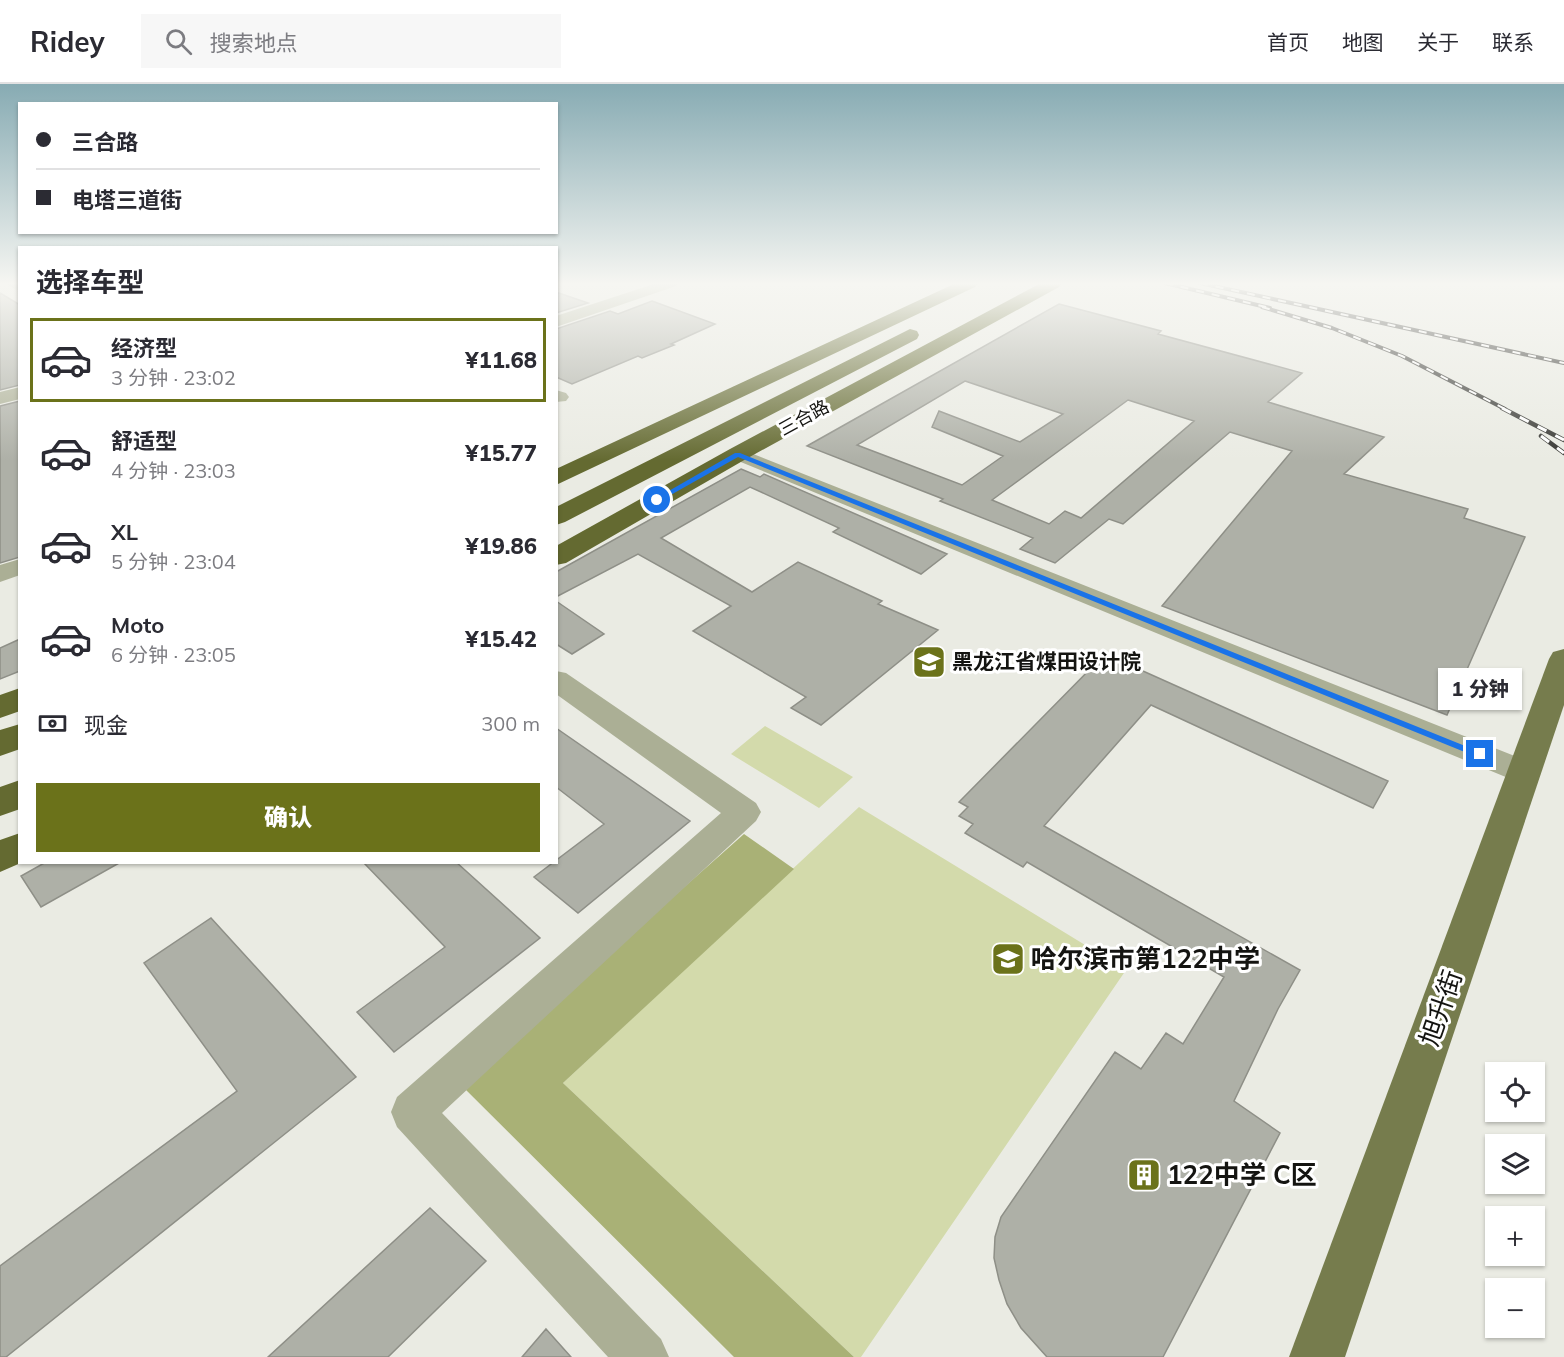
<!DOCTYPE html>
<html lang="zh">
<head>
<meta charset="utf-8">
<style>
  :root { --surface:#fff; --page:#f7f7f7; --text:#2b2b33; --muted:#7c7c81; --line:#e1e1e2; --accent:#6b721a }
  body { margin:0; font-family:Mulish,"Noto Sans SC",sans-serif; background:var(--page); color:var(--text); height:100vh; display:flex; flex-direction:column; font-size:22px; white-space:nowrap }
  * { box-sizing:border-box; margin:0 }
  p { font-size:20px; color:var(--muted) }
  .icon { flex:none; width:33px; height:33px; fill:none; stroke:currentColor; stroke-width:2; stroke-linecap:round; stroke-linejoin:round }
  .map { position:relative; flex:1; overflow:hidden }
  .panel { position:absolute; left:18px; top:162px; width:540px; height:618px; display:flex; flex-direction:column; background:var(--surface); border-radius:0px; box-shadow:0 2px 4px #0004 }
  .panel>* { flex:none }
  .guide { position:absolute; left:18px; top:18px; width:540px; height:132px; border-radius:0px; box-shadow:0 2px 4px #0004; display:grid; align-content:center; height:132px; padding:0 18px; background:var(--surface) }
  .buttons { position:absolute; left:1485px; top:978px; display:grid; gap:12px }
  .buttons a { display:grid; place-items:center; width:60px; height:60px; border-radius:0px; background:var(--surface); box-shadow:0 2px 4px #0004; font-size:30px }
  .end { position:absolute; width:27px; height:27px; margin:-14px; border:8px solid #1a73e8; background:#fff; box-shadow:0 0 0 3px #fff }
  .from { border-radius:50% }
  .bubble { position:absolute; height:42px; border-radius:0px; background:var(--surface); box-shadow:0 2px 4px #0004; font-size:20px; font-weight:800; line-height:42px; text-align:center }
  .guide b { display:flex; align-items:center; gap:21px; height:57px; font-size:22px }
  .guide b+b { border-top:2px solid var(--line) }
  .guide i { width:15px; height:15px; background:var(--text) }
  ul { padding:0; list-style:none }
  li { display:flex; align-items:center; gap:18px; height:84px; margin:0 12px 9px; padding:0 6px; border:3px solid transparent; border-radius:0px }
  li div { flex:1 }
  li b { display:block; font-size:22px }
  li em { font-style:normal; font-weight:800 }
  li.current { border-color:var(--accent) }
  li>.icon { width:54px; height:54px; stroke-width:1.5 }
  h2 { padding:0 18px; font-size:27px; line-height:72px }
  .pay { display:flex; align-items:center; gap:15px; height:66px; padding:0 18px; font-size:22px }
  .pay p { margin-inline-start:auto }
  .primary-button { display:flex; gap:12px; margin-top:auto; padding:12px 18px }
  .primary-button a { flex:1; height:69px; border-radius:0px; background:var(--accent); color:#fff; font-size:24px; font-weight:800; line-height:69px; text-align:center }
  header { display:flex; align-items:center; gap:36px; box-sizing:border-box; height:84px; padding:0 30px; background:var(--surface); border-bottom:2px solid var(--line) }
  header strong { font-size:28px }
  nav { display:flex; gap:33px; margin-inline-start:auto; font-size:21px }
  .search { width:420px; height:54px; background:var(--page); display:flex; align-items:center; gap:15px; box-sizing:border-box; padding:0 21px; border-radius:0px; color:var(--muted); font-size:22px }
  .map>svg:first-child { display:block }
  .green { fill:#d3daab }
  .forest { fill:#a9b176 }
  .building { fill:#aeb0a7; stroke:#8e8f87; stroke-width:1.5; fill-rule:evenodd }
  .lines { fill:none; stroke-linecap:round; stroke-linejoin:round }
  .minor { fill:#abaf95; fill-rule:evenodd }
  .major { fill:#767c4d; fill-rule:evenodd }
  .highway { fill:#646a31; fill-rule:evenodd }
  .rail-far1-casing { stroke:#343430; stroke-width:4 }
  .rail-casing { stroke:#343430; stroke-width:4.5 }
  .rail-far1 { stroke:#fff; stroke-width:2; stroke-dasharray:8; stroke-linecap:butt }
  .rail { stroke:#fff; stroke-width:3; stroke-dasharray:10; stroke-linecap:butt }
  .route { fill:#1a73e8 }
  .labels { text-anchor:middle; stroke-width:6; stroke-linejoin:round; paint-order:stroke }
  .far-street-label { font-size:18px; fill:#141411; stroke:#fff }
  .poi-label { font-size:21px; font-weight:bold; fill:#141411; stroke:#fff; text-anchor:start }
  .near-poi-label { font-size:26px; font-weight:bold; fill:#141411; stroke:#fff; text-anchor:start }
  .near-street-label { font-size:26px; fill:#141411; stroke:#fff }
</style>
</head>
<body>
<header>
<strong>Ridey</strong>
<div class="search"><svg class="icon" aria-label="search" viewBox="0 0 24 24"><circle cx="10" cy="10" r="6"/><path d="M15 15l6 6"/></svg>搜索地点</div>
<nav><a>首页</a><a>地图</a><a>关于</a><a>联系</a></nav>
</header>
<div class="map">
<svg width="1564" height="1273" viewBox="0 0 1564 1273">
  <rect width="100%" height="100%" fill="#eaebe3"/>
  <!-- green -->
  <path class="green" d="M765,642L853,693L819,724L731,670Z
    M859,723L1126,886L861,1273H854L563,999Z"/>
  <!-- forest -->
  <path class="forest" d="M744,750L794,785L563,999L854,1273H734L461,1001Z"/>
  <!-- building -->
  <path class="building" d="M556,208L588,219L556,229Z
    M0,209L20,221V301L0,306Z
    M652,217L715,240L671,260L674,261L642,274L638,272L572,300L556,293V245L610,227L618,230Z
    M1059,220L1161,247L1158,250L1302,289L1268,318L1384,353L1344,390L1468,425L1464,434L1525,453L1447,631L1162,522L1292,367L1230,348L1123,440L1109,435L1055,479L1020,465L1033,454L940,417L943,415L807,362ZM965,297L1063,330L1020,358L939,327L932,343L1003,372L962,401L857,361ZM1128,316L1194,337L1081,434L1065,427L1049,440L992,416Z
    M20,317V473L0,479V322Z
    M741,385L760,393L764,390L947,470L921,490L833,448L839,444L750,403L661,454L752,508L798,478L882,517L878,520L938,546L821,641L791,624L806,613L693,547L731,522L638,470L556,513V488Z
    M556,517L604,550L572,570L556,560Z
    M20,555V587L0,595V564Z
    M1105,570L1388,697L1373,724L1151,621L1044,742L1300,886L1278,925L1234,1017L1280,1049L1163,1273H1047L1021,1244L1007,1220L999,1196L994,1174L995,1153L1001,1133L1115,968L1141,985L1166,949L1183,960L1224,893L1027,778L1023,783L965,749L973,740L959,732L968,723L959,718Z
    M556,644L690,737L578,829L534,793L604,740L556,703Z
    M46,778H121L41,823L21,792Z
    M363,778H456L540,854L394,968L357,928L445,863Z
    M211,834L356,993L6,1273H0V1182L237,1007L144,879Z
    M430,1124L486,1177L388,1273H268Z
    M546,1245L571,1273H522Z"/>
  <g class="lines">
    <!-- minor -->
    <path class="minor" d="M7,199H20V207L9,202Z
      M657,199H679L676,202L556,243V232Z
      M20,303V315L0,320V308Z
      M556,306L566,309L569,313L566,317L556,318Z
      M738,364L1535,680L1540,688L1535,696L1524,699L1513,696L731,374L727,370L731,366Z
      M20,475V491L0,498V481Z
      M556,587L566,589L756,719L761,728L756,737L442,1029L661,1255L669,1273H608L397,1043L391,1028L397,1013L721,729L556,610Z"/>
    <!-- major -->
    <path class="major" d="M1564,565V621L1345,1273H1289L1549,575L1553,568Z"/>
    <!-- highway -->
    <path class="highway" d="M956,199H978L975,203L556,401V385Z
      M1041,199H1062L1059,203L746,375L566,479L556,481V462L730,365Z
      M910,245L917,247L919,251L917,255L565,438L556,441V423Z
      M20,604V627L0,634V611Z
      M20,640V665L0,672V646Z
      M20,696V725L0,732V703Z
      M20,749V778H23L0,788V756Z"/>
    <defs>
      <path id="rail-far1" d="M1165,199L1270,224
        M1200,199L1564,279
        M1262,223L1332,244L1402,272L1505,325"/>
      <path id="rail" d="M1502,324L1564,356
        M1541,352L1564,369"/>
    </defs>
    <!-- rail-far1 casing -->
    <use href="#rail-far1" class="rail-far1-casing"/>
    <!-- rail casing -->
    <use href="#rail" class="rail-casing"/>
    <!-- rail-far1 -->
    <use href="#rail-far1" class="rail-far1"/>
    <!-- rail -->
    <use href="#rail" class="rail"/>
  </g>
  <!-- sky -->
  <linearGradient id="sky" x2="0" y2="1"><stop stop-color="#87abb3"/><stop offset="0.53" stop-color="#f6f6f2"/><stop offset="1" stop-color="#f6f6f2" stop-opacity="0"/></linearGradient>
  <rect width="1564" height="377" fill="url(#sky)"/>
  <!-- route -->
  <path class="route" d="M735,369H740L1485,670L1480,674L1477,673L738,373L660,417L653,416Z"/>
  <!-- icons -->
  <defs>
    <symbol id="university-square" viewBox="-11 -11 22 22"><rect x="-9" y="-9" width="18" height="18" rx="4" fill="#6b721a" stroke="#fff"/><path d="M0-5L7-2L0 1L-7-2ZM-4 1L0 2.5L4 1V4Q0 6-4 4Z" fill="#fff"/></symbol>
    <symbol id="school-square" viewBox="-11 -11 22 22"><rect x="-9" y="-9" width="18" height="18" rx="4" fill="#6b721a" stroke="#fff"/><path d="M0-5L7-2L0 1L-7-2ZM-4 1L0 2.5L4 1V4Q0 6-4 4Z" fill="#fff"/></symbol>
    <symbol id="building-square" viewBox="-11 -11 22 22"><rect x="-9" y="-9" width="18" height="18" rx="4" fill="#6b721a" stroke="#fff"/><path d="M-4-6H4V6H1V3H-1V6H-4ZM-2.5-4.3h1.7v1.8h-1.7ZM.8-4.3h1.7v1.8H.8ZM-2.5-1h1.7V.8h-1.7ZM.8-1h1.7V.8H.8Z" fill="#fff"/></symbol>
  </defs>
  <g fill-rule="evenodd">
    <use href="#university-square" x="910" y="559" width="38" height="38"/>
    <use href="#school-square" x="989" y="856" width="38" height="38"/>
    <use href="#building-square" x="1125" y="1072" width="38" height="38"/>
  </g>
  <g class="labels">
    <!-- far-street labels -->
    <g class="far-street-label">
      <text transform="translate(804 334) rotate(-29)" y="6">三合路</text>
    </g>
    <!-- poi labels -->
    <g class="poi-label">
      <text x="952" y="585">黑龙江省煤田设计院</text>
    </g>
    <!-- near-poi labels -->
    <g class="near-poi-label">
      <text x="1031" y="884">哈尔滨市第122中学</text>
      <text x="1167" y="1100">122中学 C区</text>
    </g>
    <!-- near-street labels -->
    <g class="near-street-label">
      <text transform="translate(1441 924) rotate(-71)" y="9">旭升街</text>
    </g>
  </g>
</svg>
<div class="buttons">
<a><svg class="icon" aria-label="locate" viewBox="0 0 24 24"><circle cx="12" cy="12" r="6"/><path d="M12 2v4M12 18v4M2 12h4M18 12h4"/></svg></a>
<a><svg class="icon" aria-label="layers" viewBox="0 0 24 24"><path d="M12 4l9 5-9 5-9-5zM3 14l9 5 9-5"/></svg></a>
<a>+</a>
<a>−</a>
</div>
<i class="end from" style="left:657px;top:416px"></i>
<i class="end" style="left:1480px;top:670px"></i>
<div class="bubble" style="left:1438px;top:584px;width:84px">1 分钟</div>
<div class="guide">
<b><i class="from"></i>三合路</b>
<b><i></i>电塔三道街</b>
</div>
<section class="panel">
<h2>选择车型</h2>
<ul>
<li class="current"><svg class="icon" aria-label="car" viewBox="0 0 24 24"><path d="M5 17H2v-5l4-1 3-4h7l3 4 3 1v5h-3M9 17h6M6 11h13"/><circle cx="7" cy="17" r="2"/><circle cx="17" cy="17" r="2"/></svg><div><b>经济型</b><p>3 分钟 · 23:02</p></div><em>¥11.68</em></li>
<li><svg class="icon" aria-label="car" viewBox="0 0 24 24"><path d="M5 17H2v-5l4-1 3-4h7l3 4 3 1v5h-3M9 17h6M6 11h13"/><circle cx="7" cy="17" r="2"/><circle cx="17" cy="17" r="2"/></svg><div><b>舒适型</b><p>4 分钟 · 23:03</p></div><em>¥15.77</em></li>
<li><svg class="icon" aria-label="car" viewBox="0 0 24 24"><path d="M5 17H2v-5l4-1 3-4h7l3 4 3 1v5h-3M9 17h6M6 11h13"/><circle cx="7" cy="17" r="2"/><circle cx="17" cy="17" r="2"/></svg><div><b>XL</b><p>5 分钟 · 23:04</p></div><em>¥19.86</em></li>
<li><svg class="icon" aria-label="car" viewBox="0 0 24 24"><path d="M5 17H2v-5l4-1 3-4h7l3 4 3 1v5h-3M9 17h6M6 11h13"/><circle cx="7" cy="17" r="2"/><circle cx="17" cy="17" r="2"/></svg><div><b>Moto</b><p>6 分钟 · 23:05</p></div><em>¥15.42</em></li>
</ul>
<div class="pay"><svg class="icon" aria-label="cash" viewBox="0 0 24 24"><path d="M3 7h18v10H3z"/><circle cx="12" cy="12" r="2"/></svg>现金<p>300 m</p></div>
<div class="primary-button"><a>确认</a></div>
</section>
</div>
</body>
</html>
